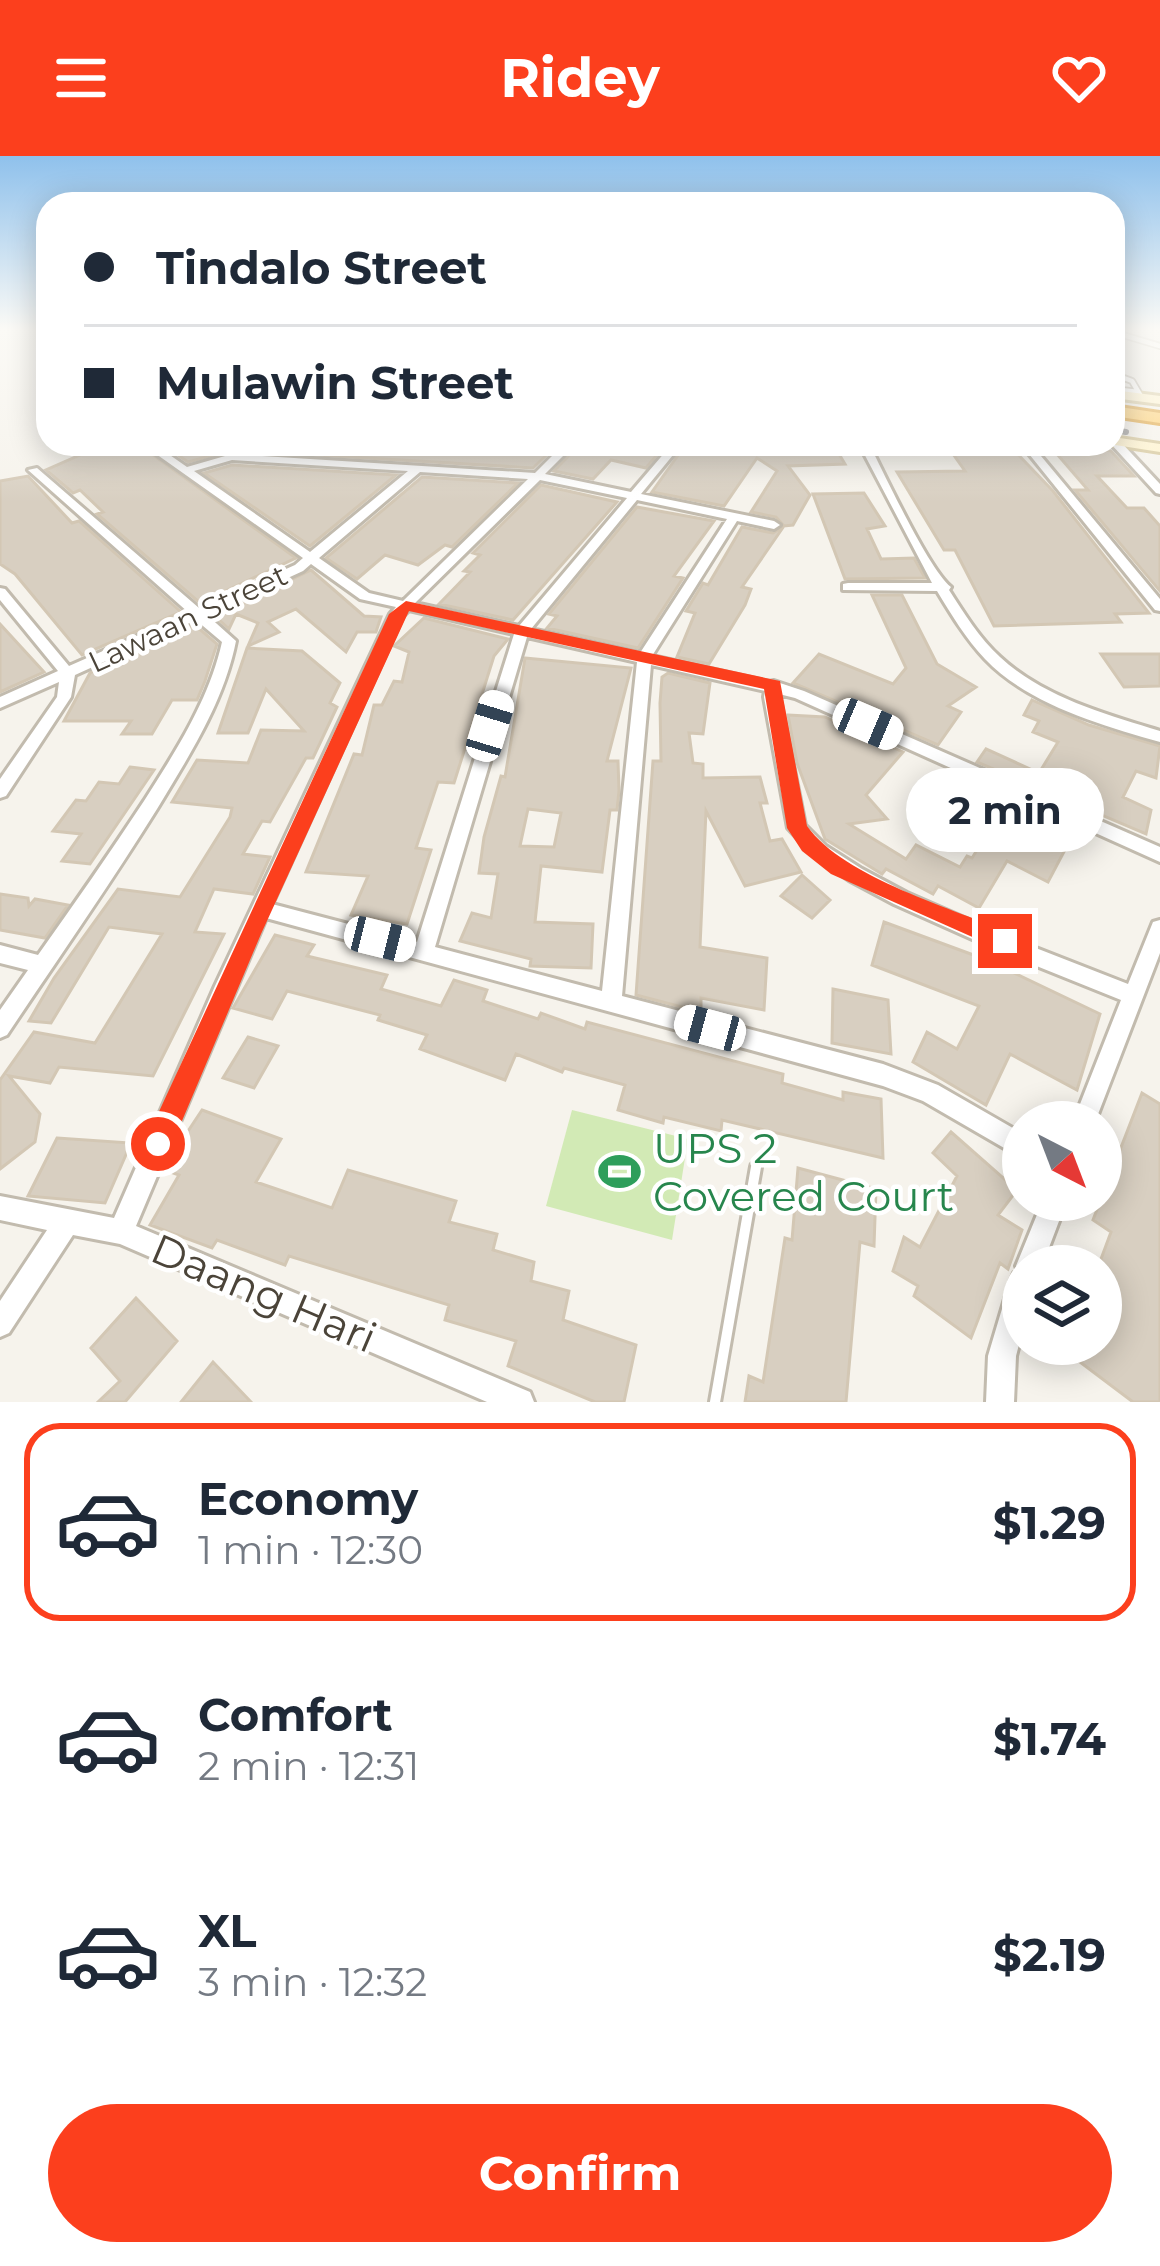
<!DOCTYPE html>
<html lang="en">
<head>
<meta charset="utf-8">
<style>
  :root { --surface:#fff; --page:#f6f6f7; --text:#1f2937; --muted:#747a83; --line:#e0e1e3; --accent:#fc3f1d }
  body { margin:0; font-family:Montserrat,sans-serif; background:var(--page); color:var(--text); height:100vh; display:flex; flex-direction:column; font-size:45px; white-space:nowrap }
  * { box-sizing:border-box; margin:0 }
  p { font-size:39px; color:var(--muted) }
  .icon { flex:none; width:66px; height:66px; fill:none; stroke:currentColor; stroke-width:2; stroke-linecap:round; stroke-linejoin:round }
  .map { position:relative; height:1246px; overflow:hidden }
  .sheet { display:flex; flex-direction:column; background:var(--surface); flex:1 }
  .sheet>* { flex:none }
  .banner { position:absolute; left:36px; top:36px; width:1089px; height:264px; border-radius:36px; box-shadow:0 6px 30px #0003; display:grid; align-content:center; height:264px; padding:0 48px; background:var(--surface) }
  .needle { width:78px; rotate:138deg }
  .tools { position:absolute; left:1002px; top:945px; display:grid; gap:24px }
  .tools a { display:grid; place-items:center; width:120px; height:120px; border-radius:50%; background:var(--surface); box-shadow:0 6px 30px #0003; font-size:60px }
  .end { position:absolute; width:54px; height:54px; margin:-27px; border:15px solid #fc3f1d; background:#fff; box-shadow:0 0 0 6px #fff }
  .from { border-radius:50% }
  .bubble { position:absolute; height:84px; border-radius:42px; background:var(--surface); box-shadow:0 6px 30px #0003; font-size:39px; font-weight:700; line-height:84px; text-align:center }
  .car { position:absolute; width:36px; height:72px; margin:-36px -18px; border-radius:15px; box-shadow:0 0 9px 3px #0007; background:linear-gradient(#fff 24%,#345 0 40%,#fff 0 76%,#345 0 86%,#fff 0) }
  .banner b { display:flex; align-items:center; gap:42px; height:114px; font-size:45px }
  .banner b+b { border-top:3px solid var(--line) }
  .banner i { width:30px; height:30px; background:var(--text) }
  ul { padding:21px 0 0; list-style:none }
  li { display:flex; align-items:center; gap:36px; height:198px; margin:0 24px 18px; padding:0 24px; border:6px solid transparent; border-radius:36px }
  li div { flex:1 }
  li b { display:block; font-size:45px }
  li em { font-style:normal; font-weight:700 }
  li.active { border-color:var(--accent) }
  li>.icon { width:108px; height:108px; stroke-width:1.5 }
  .button { display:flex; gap:24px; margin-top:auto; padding:24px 48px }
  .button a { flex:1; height:138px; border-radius:72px; background:var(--accent); color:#fff; font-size:48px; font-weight:700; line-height:138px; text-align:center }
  header { display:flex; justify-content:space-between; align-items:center; height:156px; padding:0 48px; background:var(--accent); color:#fff; font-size:54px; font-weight:700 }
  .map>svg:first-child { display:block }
  .green { fill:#d2eab5 }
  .building { fill:#d8cfc1; stroke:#d3c7b4; stroke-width:3; fill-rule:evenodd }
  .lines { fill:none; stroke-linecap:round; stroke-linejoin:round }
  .service-far1-casing { stroke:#c2bbae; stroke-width:8 }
  .service-casing { stroke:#c2bbae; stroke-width:16 }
  .minor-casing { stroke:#c2bbae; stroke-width:6 }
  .secondary-casing { stroke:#d6c79b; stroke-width:6 }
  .motorway-casing { stroke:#e0a43c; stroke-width:6 }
  .service-far1 { stroke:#fff; stroke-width:4.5 }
  .service { stroke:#fff; stroke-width:10 }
  .minor { fill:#fff; fill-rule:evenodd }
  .secondary { fill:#fff3cd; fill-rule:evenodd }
  .motorway { fill:#ffcf6e; fill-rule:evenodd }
  .rail-casing { stroke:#9a9a9a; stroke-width:6 }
  .rail { stroke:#fff; stroke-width:3; stroke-dasharray:10; stroke-linecap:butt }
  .route { fill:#fc3f1d }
  .labels { text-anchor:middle; stroke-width:9; stroke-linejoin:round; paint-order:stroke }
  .far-street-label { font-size:30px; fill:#4b4439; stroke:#fff }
  .near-leisure-label { font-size:42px; fill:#27864d; stroke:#fff; text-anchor:start }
  .near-street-label { font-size:42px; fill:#4b4439; stroke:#fff }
</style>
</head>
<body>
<header><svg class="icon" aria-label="menu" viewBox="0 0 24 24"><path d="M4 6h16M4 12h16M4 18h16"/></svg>Ridey<svg class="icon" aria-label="heart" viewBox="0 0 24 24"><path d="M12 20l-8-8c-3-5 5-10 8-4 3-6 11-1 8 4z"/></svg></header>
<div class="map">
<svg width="1160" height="1246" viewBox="0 0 1160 1246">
  <rect width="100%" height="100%" fill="#f6f3ec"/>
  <!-- green -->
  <path class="green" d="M572,954L688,983L672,1084L546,1050Z"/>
  <!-- building -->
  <path class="building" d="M105,288H138L296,402L200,447L97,358L103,356L80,334L73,337L46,314Z
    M162,288L445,290L558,288L533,312L232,294L188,306Z
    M580,288H666L646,312L611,304L593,323L554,315Z
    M686,288L836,293L845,308L788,310L810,339L793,369L784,370L776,361L751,356L777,315L757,302L724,350L652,336Z
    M946,288H1008L1053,335L1149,457L1115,458L1121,466L994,470L955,394H944L897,316L965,315Z
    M1083,289L1111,295L1134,320H1097L1127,352H1144L1160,370V435L1075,334H1088L1050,290Z
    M232,309L396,319L310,390L204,317Z
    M28,320L72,367L79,365L181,456L82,499L15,418L0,408V325Z
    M422,321L518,327L452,391L445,389L418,409L385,399L357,423L326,402Z
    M541,329L617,346L513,464L439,448L470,416L464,415L480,399L473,397Z
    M864,337L885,370L867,373L881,403L914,402L925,422L845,423L813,338Z
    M637,351L714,365L674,420L683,422L638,492L547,472L557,460L549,458Z
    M784,370L742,431L751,433L745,449L709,508L677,501L695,457L686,455L703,427L708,429L742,371L773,377Z
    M311,414L364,460L381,461L376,476H357L346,496L296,453L268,466L279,476L248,490L258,467L236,458L229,473L215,460Z
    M872,439H902L937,508L976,531L948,550L961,556L938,589L793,527L819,498L893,528L906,512Z
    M424,462L508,483L494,500L454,627L438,626L416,692L431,694L407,768L351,759L368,720L306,716L354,598L362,599L374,549H382L394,525L402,526L409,496L394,490Z
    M0,468L44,516L0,536Z
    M195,469L217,488L205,525L197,544H172L152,578H122L131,565H64L90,517Z
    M247,492L302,495L340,527L330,547L337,551L313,602H306L270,666L262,665L243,698L270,701L253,738L214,733L195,776L224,778L153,920L59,911L50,927L9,920L40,958L35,986L0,1013V924L34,876L95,887L162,778L109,771L51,867L29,865L54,822L118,733L180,741L230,661L232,652L172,646L197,604L248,607L261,574L304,575L266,533L248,577H218Z
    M1101,498H1160V530L1124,531Z
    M525,502L631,512L607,605H618L619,635L617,654H610L602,716L541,710L535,766L593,768L591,812L530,810L531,803L460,785L472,757L491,762L498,718L479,717L484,681L501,620L505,621ZM528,653L561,657L554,691L520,690Z
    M668,517L710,527L703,578L689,577L693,607L703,608V622L760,621L767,647H760L770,685L782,683L801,716L745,730L706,655L700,791L767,802L764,854L701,842V856L636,839L653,605H661L660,547L662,521Z
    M1032,544L1089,569L1160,590L1156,622L1136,615L1123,641L1151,654L1146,678L977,606L986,593L1039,617L1058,586L1033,576L1039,565L1024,559Z
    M788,559L825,561L903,596L866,639L887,663L849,668L906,703L916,689L960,711L967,700L972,702L1002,655L1047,676L1054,663L1076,673L1048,726L1007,705L979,752L938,730L933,738L886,713L882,718L825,683L797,607Z
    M130,611L154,614L90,708L62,705L81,678L53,675L76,644L86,645L99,626L119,628Z
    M802,719L830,744L812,762L781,740Z
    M0,738L28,742L29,750L35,743L68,749L45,782L0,774Z
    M884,766L987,804L1100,858L1077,934L1010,898L986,949L913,906L927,876L957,893L979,850L872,809Z
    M275,779L314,789L307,800L387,819L381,833L441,850L454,824L487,834L483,845L538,863L541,857L585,873L587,866L783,918L782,927L843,944V936L881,943L883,1002L722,964L721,975L664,961L663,967L618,954L625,929L564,912L562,916L516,898L505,924L420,893L427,879L378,864L380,859L287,835L272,863L233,852Z
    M833,833L888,844L891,898L832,887Z
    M248,881L278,890L254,932L223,922Z
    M1142,937L1160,948V1246H1133L1056,1188H1101V1103L1111,1076L1093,1064Z
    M202,954L281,983L256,1026L332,1052L348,1014L456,1045L449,1066L497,1078L493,1094L534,1106L531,1125L569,1135L563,1164L636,1189L624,1246H595L508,1210L516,1185L445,1164L449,1149L289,1100L285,1109L217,1084L212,1092L150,1069L179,1019L165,1014L169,1004Z
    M951,976L1017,1034L998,1059L1022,1074L1008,1113L1000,1107L971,1182L914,1140L918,1130L893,1115L904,1081L920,1091L957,1020L933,997Z
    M57,982L131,987L105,1047L28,1040Z
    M798,1012L876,1033L874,1090L860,1086L846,1246H745L749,1220L763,1226L785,1082L792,1084Z
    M136,1142L177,1185L125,1246H98L120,1225L91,1192Z
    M213,1206L251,1246H181Z"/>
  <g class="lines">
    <defs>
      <path id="service-far1" d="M1113,176L1160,190
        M1113,218L1132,225L1142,242
        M1113,233L1138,236"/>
      <path id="service" d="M715,1246L756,1011"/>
      <path id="minor" d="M1113,282L1118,283L1160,328V338L1156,337L1111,288Z
        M142,288H154L187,311L232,298L535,317L564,288H575L545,318L631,336L672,288H682L641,338L774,365L780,369L774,373L737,365L652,500L769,526L774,525L804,535L1160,691V706L795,542L779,538L805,669L826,690L862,713L907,737L1010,782L1128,828L1153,766L1160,764V797L1095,966H1073L1121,844L997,794L894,748L849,724L814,700L788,672L764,541L765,535L651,509L622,840L883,908L938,929L1023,978V1003L923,945L883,930L266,762L136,1070L530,1236L534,1246H487L120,1088L73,1079L9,1177L0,1181V1145L47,1074L0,1064V1040L114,1062L215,830L390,458L396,451L360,443L311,408L303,415L207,459L236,485C224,546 189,600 157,653C109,730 57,804 7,879L0,882V854L28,814L0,807V789L38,799C74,748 110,697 144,645C176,595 209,544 222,486L196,464L75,519L71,541L6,640L0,642V623L57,541L59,526L0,552V541L58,515L0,444V432L5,433L69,510L189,457L28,314L37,312L199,452L295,409L303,402ZM232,304L408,315L310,396L194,315ZM420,316L528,323L403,445L369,437L319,402ZM540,324L627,342L519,470L415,447ZM637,344L727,363L640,497L531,473ZM409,454L514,478L417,786L272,748L403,460ZM527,481L637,506L602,835L435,791Z
        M859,288H869C885,319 929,414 951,431L949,434C964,457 979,482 1000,501C1043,541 1105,558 1160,575V586C1101,569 1029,549 985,503C966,483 951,458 937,435L843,434V428L848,427H932Z
        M1021,288H1031L1160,443V455L1155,454Z
        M1043,1044H1067L1042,1110H1023V1173L1016,1200L1014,1246H986L988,1200L1010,1126L1014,1117L1018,1115L1016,1110Z"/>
      <path id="secondary" d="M1113,234L1160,240V248L1113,242Z
        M1113,281L1160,288V296L1109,288H1113Z"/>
      <path id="motorway" d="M1113,250L1160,257V267L1113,260Z"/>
    </defs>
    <!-- service-far1 casing -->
    <use href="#service-far1" class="service-far1-casing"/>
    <!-- service casing -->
    <use href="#service" class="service-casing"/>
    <!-- minor casing -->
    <use href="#minor" class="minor-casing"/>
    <!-- secondary casing -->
    <use href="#secondary" class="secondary-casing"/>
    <!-- motorway casing -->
    <use href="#motorway" class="motorway-casing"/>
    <!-- service-far1 -->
    <use href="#service-far1" class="service-far1"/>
    <!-- service -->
    <use href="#service" class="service"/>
    <!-- minor -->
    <use href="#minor" class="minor"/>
    <!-- secondary -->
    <use href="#secondary" class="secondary"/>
    <!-- motorway -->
    <use href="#motorway" class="motorway"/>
    <defs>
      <path id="rail" d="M1113,274L1126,276"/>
    </defs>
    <!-- rail casing -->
    <use href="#rail" class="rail-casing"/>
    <!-- rail -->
    <use href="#rail" class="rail"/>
  </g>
  <!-- sky -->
  <linearGradient id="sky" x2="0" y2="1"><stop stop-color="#8fc1ec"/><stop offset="0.5" stop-color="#fbfaf6"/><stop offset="1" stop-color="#fbfaf6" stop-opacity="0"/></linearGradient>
  <rect width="1160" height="346" fill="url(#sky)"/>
  <!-- route -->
  <path class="route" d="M406,445L780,525L807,670C844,722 955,753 1013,778V792H997L831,718L802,695L787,672L764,533L409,455L261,778L168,998H148L144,988L389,458Z"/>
  <!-- icons -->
  <defs>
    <symbol id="stadium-bare" viewBox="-9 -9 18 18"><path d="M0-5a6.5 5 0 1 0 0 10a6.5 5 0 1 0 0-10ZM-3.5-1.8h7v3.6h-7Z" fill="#2e9e5b" stroke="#fff" stroke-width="2.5" paint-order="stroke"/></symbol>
  </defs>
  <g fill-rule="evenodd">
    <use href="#stadium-bare" x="590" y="986" width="59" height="59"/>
  </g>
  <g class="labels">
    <!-- far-street labels -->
    <g class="far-street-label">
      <text transform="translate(188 463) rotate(-25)" y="10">Lawaan Street</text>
    </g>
    <!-- near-leisure labels -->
    <g class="near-leisure-label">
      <text x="653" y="1007">UPS 2<tspan x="653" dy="48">Covered Court</tspan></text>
    </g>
    <!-- near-street labels -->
    <g class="near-street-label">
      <text transform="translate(264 1137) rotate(23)" y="15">Daang Hari</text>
    </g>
  </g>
</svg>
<div class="tools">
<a><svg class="needle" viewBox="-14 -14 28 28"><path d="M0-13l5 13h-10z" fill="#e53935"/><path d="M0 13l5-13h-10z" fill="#747a83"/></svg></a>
<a><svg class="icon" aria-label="layers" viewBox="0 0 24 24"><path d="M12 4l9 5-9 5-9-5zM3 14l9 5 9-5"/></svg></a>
</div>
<i class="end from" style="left:158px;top:988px"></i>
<i class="end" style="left:1005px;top:785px"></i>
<div class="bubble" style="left:906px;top:612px;width:198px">2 min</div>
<i class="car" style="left:868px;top:568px;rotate:113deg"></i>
<i class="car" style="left:490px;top:570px;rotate:17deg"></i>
<i class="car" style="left:380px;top:783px;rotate:104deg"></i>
<i class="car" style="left:710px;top:872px;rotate:285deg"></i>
<div class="banner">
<b><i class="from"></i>Tindalo Street</b>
<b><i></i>Mulawin Street</b>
</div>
</div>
<section class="sheet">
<ul>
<li class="active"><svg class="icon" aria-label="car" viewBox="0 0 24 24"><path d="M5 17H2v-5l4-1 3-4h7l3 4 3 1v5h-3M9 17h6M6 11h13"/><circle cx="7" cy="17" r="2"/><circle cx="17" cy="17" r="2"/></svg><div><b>Economy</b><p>1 min · 12:30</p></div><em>$1.29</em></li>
<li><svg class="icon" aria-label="car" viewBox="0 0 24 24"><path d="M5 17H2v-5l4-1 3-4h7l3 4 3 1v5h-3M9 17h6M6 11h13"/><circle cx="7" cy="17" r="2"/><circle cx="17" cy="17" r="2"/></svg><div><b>Comfort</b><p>2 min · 12:31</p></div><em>$1.74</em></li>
<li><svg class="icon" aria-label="car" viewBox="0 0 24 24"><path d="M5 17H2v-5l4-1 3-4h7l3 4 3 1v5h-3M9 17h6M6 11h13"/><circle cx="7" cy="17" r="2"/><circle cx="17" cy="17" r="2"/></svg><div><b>XL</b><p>3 min · 12:32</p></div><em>$2.19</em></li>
</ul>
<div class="button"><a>Confirm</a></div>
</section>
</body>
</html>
